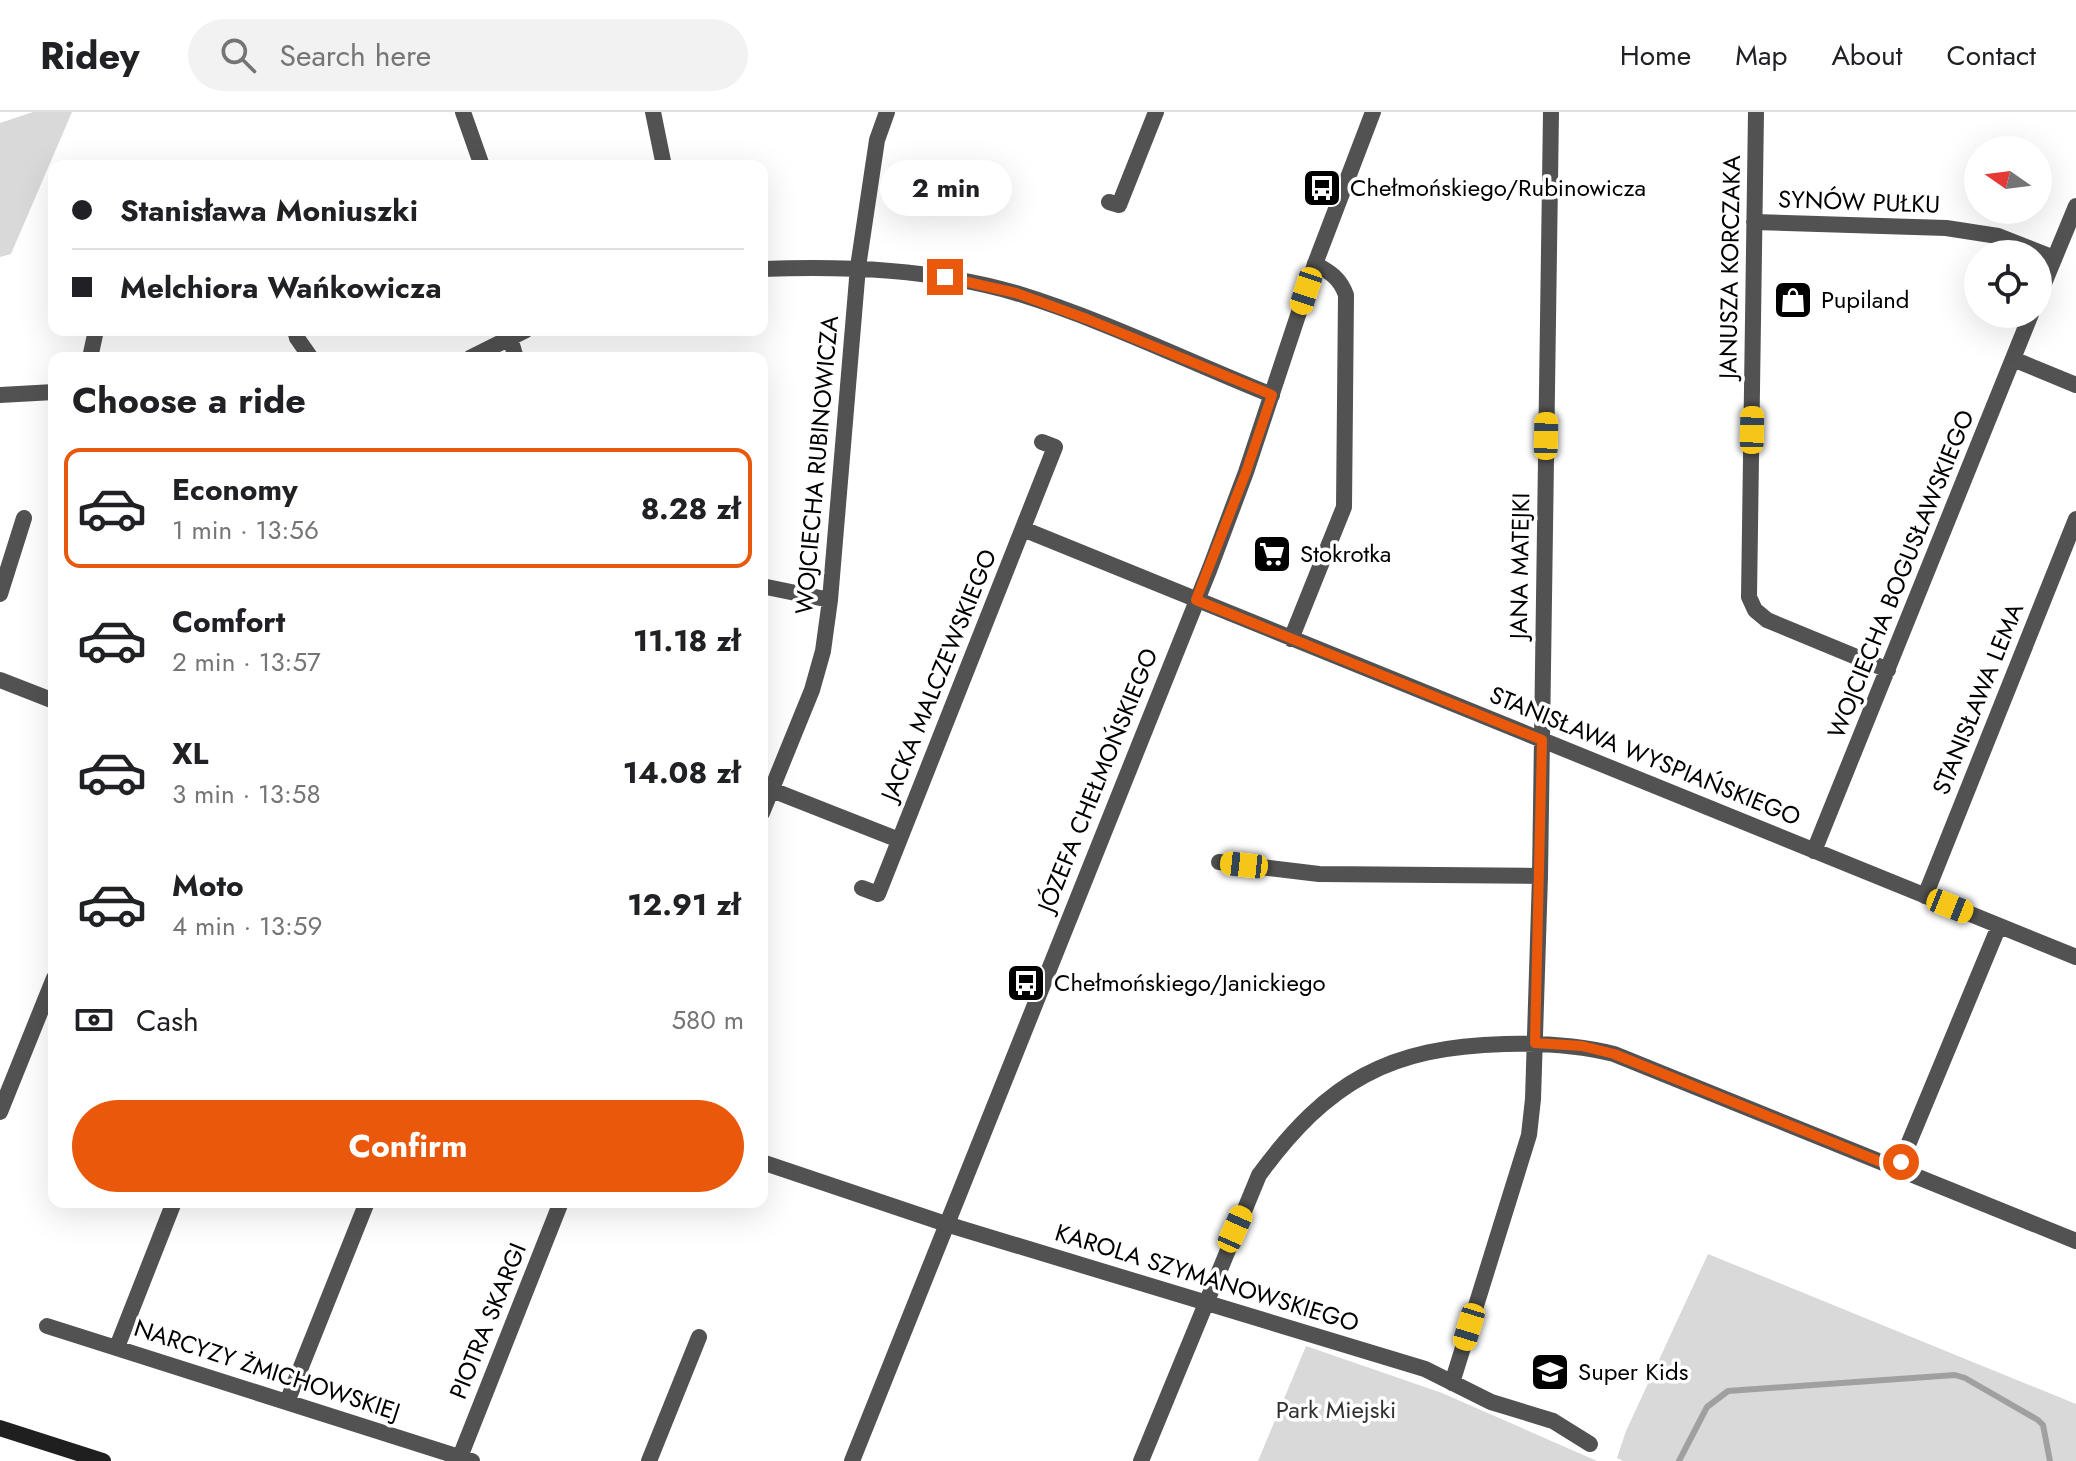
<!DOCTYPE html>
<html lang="en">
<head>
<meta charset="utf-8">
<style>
  :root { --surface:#fff; --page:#f2f2f2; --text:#202124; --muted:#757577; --line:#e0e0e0; --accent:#ea580c }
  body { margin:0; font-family:Jost,sans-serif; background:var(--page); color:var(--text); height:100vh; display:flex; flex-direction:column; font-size:30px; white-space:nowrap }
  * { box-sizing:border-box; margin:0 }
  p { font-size:26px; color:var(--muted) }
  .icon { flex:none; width:44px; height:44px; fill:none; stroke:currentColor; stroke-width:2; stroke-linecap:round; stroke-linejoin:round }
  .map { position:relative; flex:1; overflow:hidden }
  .drawer { position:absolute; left:48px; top:240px; width:720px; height:856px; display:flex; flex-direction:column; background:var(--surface); border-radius:16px; box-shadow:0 8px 32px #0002 }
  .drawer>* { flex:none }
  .banner { position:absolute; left:48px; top:48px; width:720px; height:176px; border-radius:16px; box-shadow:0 8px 32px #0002; display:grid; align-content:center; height:176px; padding:0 24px; background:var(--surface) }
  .needle { width:52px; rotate:284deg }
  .controls { position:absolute; left:1964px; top:24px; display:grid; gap:16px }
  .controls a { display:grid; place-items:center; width:88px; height:88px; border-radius:50%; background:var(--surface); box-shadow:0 8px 32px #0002; font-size:40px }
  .end { position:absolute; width:36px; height:36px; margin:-18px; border:10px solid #ea580c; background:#fff; box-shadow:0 0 0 4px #fff }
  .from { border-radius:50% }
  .bubble { position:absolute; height:56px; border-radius:28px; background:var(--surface); box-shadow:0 8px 32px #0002; font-size:26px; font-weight:700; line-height:56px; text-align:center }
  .car { position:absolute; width:24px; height:48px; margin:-24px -12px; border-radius:10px; box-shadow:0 0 6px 2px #0007; background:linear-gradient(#f5c518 24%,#345 0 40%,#f5c518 0 76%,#345 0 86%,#f5c518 0) }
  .banner b { display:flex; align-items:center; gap:28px; height:76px; font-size:30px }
  .banner b+b { border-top:2px solid var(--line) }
  .banner i { width:20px; height:20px; background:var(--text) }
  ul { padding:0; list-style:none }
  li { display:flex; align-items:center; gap:24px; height:120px; margin:0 16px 12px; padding:0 8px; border:4px solid transparent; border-radius:16px }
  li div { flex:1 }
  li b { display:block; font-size:30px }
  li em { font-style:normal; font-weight:700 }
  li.active { border-color:var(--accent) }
  li>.icon { width:72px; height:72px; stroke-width:1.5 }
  h2 { padding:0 24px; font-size:36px; line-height:96px }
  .pay { display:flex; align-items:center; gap:20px; height:88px; padding:0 24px; font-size:30px }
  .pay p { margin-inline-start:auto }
  .action { display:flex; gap:16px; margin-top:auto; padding:16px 24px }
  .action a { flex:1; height:92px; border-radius:48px; background:var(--accent); color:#fff; font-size:32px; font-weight:700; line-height:92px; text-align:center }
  header { display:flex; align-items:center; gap:48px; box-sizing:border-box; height:112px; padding:0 40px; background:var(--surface); border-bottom:2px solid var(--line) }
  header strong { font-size:38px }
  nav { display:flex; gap:44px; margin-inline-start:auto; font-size:28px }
  .search { width:560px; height:72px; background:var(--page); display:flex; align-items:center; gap:20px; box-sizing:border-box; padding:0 28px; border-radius:44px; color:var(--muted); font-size:30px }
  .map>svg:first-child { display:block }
  .green { fill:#d9d9d9 }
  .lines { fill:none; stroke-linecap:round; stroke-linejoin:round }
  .stream { stroke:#a0a0a0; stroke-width:6 }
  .minor { stroke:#525252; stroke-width:16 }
  .tertiary { stroke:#525252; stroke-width:16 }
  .secondary { stroke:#1f1f1f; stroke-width:16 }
  .route { stroke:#ea580c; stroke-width:10 }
  .labels { text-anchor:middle; stroke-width:7; stroke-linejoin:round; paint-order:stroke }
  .poi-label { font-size:24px; fill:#000; stroke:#fff; text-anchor:start }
  .street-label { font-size:24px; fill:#000; stroke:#fff }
  .park-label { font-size:24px; fill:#303030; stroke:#fff }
</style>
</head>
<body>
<header>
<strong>Ridey</strong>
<div class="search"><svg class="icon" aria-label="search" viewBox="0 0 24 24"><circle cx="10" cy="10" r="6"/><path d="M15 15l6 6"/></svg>Search here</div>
<nav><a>Home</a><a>Map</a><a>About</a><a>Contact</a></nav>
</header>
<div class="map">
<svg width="2076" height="1349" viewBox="0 0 2076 1349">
  <rect width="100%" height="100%" fill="#fff"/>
  <!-- green -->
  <path class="green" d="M33,0H72L11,142L0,145V11Z
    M1708,1142L2076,1292V1349H1623L1617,1346L1626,1319Z
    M1306,1234L1442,1281L1597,1349H1258Z"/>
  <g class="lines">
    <!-- stream -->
    <path class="stream" d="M1679,1349L1707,1295L1728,1279L1955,1263L1965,1266L2038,1308L2043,1313L2050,1349"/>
    <!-- minor -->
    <path class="minor" d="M463,0L482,54
      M653,0L664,54
      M1756,0L1749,485L1755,498L1767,508L1888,558
      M1109,90L1119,93L1156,0
      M1754,110L1946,116L1998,124L2054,146
      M762,157C848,154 933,157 1016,181C1104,208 1187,249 1272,283
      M2038,186L2076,94
      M295,218L297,226L311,246
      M510,226L516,246
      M90,246L96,218
      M470,246L526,218
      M2013,247L2076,273
      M0,283L54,280
      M1023,417L2076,845
      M762,474L830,488
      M0,482L24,406
      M1291,527L1344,395L1346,183C1340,166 1330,160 1315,152
      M0,568L54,589
      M772,678L899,728
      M762,701L812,578L823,539L830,488L858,155L877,28L887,0
      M1814,739L2031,202
      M1219,750L1319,762L1540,764
      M862,776L878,782L1055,335L1042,330
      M1925,784L2076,407
      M0,1000L54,866
      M762,1050L946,1112L1425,1257L1491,1290L1553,1309L1590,1332
      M1898,1057L1999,814
      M47,1214L472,1349
      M117,1235L174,1090
      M1452,1271L1529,1023L1533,987L1540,764L1551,0
      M287,1290L367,1090
      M460,1345L561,1090
      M649,1349L699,1225
      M1141,1349L1259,1063C1328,969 1389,935 1505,932C1543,931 1578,933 1614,942L2076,1129"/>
    <!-- tertiary -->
    <path class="tertiary" d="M852,1349L1210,456L1246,360L1315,152L1373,0"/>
    <!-- secondary -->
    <path class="secondary" d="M0,1316L103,1349"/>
  </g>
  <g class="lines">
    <!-- route -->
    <path class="route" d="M945,165L1016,181L1087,207L1272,283L1246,360L1196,488L1542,628L1535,931L1582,934L1614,942L1898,1057L1901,1050"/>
  </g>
  <!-- icons -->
  <defs>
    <symbol id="bus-square" viewBox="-11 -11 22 22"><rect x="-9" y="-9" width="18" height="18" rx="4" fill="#000" stroke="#fff"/><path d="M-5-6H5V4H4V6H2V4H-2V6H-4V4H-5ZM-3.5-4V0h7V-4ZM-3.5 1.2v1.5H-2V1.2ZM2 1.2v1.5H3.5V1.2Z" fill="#fff"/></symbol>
    <symbol id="shop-square" viewBox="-11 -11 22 22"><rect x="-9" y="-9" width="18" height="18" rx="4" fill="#000" stroke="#fff"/><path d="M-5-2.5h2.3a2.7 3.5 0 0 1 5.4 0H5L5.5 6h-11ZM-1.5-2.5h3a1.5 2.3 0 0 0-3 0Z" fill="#fff"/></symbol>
    <symbol id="supermarket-square" viewBox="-11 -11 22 22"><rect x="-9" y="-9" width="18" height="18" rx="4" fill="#000" stroke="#fff"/><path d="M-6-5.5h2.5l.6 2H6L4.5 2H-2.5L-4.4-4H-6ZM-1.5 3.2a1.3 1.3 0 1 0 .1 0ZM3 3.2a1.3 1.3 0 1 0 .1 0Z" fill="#fff"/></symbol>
    <symbol id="school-square" viewBox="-11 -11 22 22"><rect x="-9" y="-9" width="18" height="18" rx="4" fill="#000" stroke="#fff"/><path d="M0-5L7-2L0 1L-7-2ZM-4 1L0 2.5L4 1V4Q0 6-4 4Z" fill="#fff"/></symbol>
  </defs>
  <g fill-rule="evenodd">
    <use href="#bus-square" x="1300" y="54" width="44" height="44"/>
    <use href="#shop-square" x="1771" y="166" width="44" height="44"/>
    <use href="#supermarket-square" x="1250" y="420" width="44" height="44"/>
    <use href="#bus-square" x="1004" y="849" width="44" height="44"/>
    <use href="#school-square" x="1528" y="1238" width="44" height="44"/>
  </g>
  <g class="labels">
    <!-- poi labels -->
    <g class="poi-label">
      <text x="1350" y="84">Chełmońskiego/Rubinowicza</text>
      <text x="1821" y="196">Pupiland</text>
      <text x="1300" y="450">Stokrotka</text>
      <text x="1054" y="879">Chełmońskiego/Janickiego</text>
      <text x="1578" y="1268">Super Kids</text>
    </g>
    <!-- street labels -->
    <g class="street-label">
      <text transform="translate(1859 90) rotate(2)" y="8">SYNÓW PUŁKU</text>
      <text transform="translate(1730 155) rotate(-89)" y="8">JANUSZA KORCZAKA</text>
      <text transform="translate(817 353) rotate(-85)" y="8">WOJCIECHA RUBINOWICZA</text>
      <text transform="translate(1520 454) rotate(-89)" y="8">JANA MATEJKI</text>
      <text transform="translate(1901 462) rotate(-68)" y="8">WOJCIECHA BOGUSŁAWSKIEGO</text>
      <text transform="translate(939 563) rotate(-68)" y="8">JACKA MALCZEWSKIEGO</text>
      <text transform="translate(1978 587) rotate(-68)" y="8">STANISŁAWA LEMA</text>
      <text transform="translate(1645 644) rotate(22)" y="8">STANISŁAWA WYSPIAŃSKIEGO</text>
      <text transform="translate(1098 668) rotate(-68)" y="8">JÓZEFA CHEŁMOŃSKIEGO</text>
      <text transform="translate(1207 1166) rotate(17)" y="8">KAROLA SZYMANOWSKIEGO</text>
      <text transform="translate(488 1209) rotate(-68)" y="8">PIOTRA SKARGI</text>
      <text transform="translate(267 1258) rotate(18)" y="8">NARCYZY ŻMICHOWSKIEJ</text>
    </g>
    <!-- park labels -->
    <g class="park-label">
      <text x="1336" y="1306">Park Miejski</text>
    </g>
  </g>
</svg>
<div class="controls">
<a><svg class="needle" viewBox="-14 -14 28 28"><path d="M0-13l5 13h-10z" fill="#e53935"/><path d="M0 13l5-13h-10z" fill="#757577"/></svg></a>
<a><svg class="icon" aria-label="locate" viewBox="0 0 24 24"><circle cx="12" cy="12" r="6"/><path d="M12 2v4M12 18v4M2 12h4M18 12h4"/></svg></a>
</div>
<i class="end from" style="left:1901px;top:1050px"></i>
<i class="end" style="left:945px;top:165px"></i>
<div class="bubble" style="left:880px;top:48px;width:132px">2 min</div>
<i class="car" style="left:1306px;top:179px;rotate:198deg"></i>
<i class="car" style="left:1752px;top:318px;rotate:1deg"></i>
<i class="car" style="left:1546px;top:324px;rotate:1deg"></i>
<i class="car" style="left:1244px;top:753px;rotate:276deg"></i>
<i class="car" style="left:1950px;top:794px;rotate:112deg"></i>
<i class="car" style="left:1235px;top:1117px;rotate:24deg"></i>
<i class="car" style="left:1469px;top:1215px;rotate:197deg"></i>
<div class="banner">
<b><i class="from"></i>Stanisława Moniuszki</b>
<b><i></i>Melchiora Wańkowicza</b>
</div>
<section class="drawer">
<h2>Choose a ride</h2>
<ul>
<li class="active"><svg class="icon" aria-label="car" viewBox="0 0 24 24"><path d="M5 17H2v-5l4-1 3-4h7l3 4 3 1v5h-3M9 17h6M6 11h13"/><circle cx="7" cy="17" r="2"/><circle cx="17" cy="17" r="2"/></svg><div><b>Economy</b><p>1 min · 13:56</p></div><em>8.28 zł</em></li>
<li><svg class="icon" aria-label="car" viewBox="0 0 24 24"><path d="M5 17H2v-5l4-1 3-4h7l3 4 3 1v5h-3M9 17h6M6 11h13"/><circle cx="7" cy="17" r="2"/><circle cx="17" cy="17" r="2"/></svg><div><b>Comfort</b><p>2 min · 13:57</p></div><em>11.18 zł</em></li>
<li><svg class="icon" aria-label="car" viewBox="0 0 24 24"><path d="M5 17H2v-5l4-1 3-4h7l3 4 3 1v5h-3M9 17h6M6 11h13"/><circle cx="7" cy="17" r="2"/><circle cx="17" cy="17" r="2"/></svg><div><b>XL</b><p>3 min · 13:58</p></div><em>14.08 zł</em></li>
<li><svg class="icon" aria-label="car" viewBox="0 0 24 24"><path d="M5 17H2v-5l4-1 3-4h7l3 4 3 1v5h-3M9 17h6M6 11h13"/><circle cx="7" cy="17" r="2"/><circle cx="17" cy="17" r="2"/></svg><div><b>Moto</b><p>4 min · 13:59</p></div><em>12.91 zł</em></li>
</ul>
<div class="pay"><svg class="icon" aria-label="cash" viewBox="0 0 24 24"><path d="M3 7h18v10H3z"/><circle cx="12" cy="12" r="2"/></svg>Cash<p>580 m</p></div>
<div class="action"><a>Confirm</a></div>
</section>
</div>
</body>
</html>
